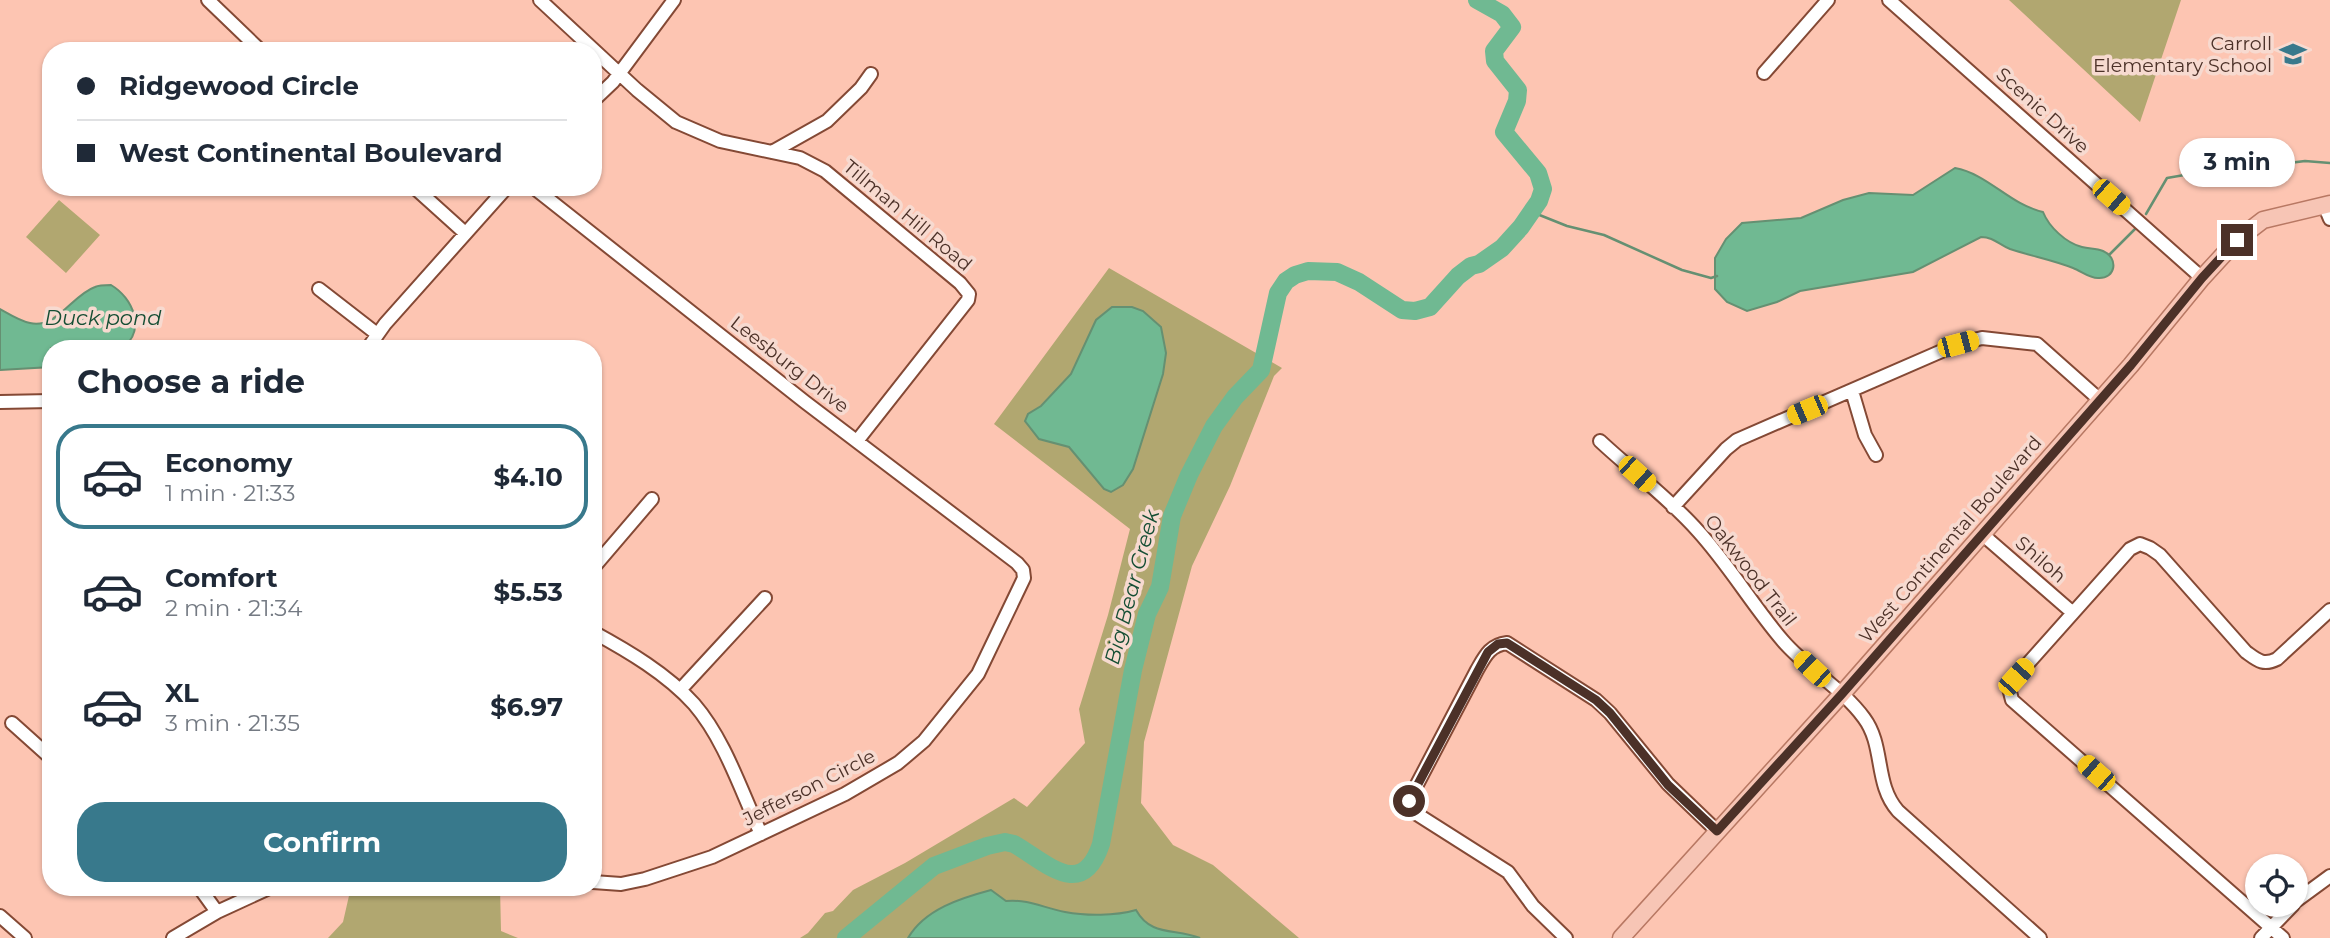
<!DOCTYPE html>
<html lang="en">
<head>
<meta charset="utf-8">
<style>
  :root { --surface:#fff; --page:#f6f6f7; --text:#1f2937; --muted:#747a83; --line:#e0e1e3; --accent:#38798c }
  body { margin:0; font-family:Montserrat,sans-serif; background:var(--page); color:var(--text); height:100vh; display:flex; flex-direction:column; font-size:26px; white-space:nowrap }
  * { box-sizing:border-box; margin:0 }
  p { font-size:23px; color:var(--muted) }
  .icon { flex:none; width:38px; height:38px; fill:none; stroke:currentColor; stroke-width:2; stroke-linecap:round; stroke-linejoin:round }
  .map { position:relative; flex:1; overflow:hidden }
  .details { position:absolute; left:42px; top:340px; width:560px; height:556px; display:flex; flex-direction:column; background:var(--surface); border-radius:28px; box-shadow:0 2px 5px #0004 }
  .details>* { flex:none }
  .guide { position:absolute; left:42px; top:42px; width:560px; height:154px; border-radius:28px; box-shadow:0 2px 5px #0004; display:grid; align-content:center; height:154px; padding:0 35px; background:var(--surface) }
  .tools { position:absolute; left:2245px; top:854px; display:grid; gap:14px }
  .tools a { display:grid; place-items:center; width:63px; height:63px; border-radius:50%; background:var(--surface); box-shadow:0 2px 5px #0004; font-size:35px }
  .end { position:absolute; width:32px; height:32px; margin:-16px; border:9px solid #4c3128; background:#fff; box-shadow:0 0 0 4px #fff }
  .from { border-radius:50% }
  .bubble { position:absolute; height:49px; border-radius:24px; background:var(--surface); box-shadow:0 2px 5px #0004; font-size:23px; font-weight:700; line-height:49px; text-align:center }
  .car { position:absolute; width:21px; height:42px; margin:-21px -10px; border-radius:9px; box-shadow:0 0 5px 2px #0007; background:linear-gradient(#f5c518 24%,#345 0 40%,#f5c518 0 76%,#345 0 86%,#f5c518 0) }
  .guide b { display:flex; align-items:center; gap:24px; height:66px; font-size:26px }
  .guide b+b { border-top:2px solid var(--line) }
  .guide i { width:18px; height:18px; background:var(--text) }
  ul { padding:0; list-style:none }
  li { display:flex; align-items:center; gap:21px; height:105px; margin:0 14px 10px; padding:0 21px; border:4px solid transparent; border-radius:28px }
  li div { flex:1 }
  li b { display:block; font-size:26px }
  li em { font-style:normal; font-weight:700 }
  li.on { border-color:var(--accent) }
  li>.icon { width:63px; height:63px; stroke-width:1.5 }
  h2 { padding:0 35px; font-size:32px; line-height:84px }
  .button { display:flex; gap:14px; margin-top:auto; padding:14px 35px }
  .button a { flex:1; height:80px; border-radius:28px; background:var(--accent); color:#fff; font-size:28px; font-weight:700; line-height:80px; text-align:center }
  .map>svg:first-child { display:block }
  .green { fill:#b1a770 }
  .water { fill:#70b992; stroke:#659072; stroke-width:2 }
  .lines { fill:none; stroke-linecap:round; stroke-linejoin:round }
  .stream { stroke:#659072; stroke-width:2.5 }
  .river { stroke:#70b992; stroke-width:18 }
  .minor-casing { stroke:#844935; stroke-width:16 }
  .major-casing { stroke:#b87863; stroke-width:19 }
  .minor { stroke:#fff; stroke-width:12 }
  .major { stroke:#f7c5b5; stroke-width:16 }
  .route { stroke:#4c3128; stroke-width:9 }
  .labels { text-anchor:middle; stroke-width:7; stroke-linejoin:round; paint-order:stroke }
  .poi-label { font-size:19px; fill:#4c3128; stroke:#f7dad0; text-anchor:end }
  .street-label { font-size:19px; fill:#4c3128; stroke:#f7dad0 }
  .water-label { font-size:21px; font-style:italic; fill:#154e34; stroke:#f7dad0 }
</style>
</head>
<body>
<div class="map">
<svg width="2330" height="938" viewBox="0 0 2330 938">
  <rect width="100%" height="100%" fill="#fdc5b2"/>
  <!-- green -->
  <path class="green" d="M2009,0H2181L2140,122Z
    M59,200L100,235L66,273L26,237Z
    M1109,268L1282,368L1274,376L1230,486L1192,566L1144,742L1141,803L1173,845L1213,865L1299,938H800L808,933L825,913L833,911L853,890L905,863L1014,798L1027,807L1085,743L1079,709L1108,615L1130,529L994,424Z
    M351,887H500L501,931L518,938H328L343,922Z"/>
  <!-- water -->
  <path class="water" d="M1955,168C1988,174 2009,204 2043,212C2049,227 2066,243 2082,247C2090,249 2096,248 2103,251C2119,258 2116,279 2098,278C2089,278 2081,271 2073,268C2053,260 2031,256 2010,249C1999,245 1994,237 1981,237L1913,272L1800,291L1777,302L1747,311L1727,302L1715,289V258L1726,239L1742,223L1801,218L1843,200L1869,193L1913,195Z
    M111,285C133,298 146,329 123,348H51V367L0,370V309C9,314 20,321 30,323C57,329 72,295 95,287C99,285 106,285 111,285Z
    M1112,307H1132L1143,311L1161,327L1166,353L1163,374L1133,469L1123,485L1111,492L1104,489L1069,447L1039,439L1025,421L1028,414L1041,406L1071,374L1096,320Z
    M991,890L1006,901C1030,899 1043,908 1065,912C1086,916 1115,916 1136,910C1151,937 1175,928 1200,938H908C925,909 961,898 991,890Z"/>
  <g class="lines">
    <!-- stream -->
    <path class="stream" d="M1532,212L1567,226L1604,235L1682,270L1711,278L1717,276
      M2146,214L2167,178L2242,165L2265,166L2305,161L2330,163
      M2110,254L2135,229"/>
    <!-- river -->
    <path class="river" d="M846,938L934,866L987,846L1005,842L1014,844C1047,863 1082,901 1101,844L1133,670L1147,614L1160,587L1172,516L1189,475L1214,426L1235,397L1261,370L1278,293L1286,281L1295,275L1308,271L1337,272L1359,282L1402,310L1415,311L1430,307L1458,276L1471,266L1479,264L1502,248L1521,227L1539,201L1543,189L1538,173L1504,132L1517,101L1518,90L1495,61L1494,51L1512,27L1502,14L1477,0"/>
    <defs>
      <path id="minor" d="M208,0L261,51
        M540,0L637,90L676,122L720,141L800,158L825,171L960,283L969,294L968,300L857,441
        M1889,0L2202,278
        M1764,73L1828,0
        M593,101L613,82L674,0
        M772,152L827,121L861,88L871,74
        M414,187L465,233
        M533,187L805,402L1017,563L1023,570L1024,578L978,674L924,741L898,763L845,794L712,857L645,879L621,884L593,882
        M2325,207L2330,219
        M319,289L377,334
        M368,348L385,324L507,187
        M1852,391L1865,435L1876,455
        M0,402L51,401
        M1600,441C1632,471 1669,498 1698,531C1729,565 1753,606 1783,641C1807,669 1842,688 1864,718C1885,746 1874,784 1898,811L2040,938
        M1673,507L1726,449L1737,440L1958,344L1982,338L2037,344L2100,400
        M1982,534L2073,613
        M593,568L652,499
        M593,632C628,651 667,674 694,704C725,740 741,791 761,834
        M680,690L765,598
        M12,723L51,758
        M199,887L217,912
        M2296,901L2330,876
        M0,916L25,938
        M173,938L217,912L267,889
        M1566,938L1533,906L1508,872L1412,811L1409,801L1412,794L1477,670C1485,656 1490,645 1507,643L1596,700L1610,713L1668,784L1717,831
        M2261,938L2293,905
        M2283,938L2012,700L2009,688L2016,677L2130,549L2140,544L2150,548L2160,555L2246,652C2257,660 2263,666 2277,659L2330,610"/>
      <path id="major" d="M1621,938L1841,695L2131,365L2202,278L2237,240L2263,220L2330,204"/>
    </defs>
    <!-- minor casing -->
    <use href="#minor" class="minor-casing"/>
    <!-- major casing -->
    <use href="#major" class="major-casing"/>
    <!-- minor -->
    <use href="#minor" class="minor"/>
    <!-- major -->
    <use href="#major" class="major"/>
  </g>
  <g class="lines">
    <!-- route -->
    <path class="route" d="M1409,801L1488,652L1498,644L1507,643L1596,700L1610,713L1668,785L1717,831L1841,695L2131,365L2202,278L2237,240"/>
  </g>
  <!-- icons -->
  <defs>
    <symbol id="school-bare" viewBox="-9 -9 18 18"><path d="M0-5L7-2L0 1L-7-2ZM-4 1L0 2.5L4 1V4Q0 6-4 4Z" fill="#38798c" stroke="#f7dad0" stroke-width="2.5" paint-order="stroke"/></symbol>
  </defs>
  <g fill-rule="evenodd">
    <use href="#school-bare" x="2274" y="35" width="38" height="38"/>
  </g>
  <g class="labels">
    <!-- poi labels -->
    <g class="poi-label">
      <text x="2272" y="50">Carroll<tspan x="2272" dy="22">Elementary School</tspan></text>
    </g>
    <!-- street labels -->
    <g class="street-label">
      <text transform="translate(2043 110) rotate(42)" y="7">Scenic Drive</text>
      <text transform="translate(908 215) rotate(40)" y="7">Tillman Hill Road</text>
      <text transform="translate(790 364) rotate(38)" y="7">Leesburg Drive</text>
      <text transform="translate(1950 539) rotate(-49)" y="7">West Continental Boulevard</text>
      <text transform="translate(2041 559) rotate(41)" y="7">Shiloh</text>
      <text transform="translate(1751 570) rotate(52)" y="7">Oakwood Trail</text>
      <text transform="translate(809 787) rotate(-27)" y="7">Jefferson Circle</text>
    </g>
    <!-- water labels -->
    <g class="water-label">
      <text x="103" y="325">Duck pond</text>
      <text transform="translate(1132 587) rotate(-75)" y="7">Big Bear Creek</text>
    </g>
  </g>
</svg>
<div class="tools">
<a><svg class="icon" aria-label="locate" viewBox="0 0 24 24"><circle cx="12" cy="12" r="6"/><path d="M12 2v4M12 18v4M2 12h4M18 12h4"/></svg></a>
</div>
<i class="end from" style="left:1409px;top:801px"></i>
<i class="end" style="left:2237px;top:240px"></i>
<div class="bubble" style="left:2179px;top:138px;width:116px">3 min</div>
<i class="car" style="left:2111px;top:197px;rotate:131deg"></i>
<i class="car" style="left:1958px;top:344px;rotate:75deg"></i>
<i class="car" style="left:1807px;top:410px;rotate:247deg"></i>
<i class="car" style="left:1637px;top:474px;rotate:132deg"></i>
<i class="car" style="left:1812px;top:669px;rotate:313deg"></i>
<i class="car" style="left:2016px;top:677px;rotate:42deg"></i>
<i class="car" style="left:2096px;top:773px;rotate:311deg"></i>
<div class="guide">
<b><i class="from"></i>Ridgewood Circle</b>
<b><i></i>West Continental Boulevard</b>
</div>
<section class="details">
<h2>Choose a ride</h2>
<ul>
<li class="on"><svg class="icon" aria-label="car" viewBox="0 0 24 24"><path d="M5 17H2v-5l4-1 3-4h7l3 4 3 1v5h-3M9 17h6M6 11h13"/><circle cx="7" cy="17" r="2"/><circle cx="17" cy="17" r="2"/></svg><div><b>Economy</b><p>1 min · 21:33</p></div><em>$4.10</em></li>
<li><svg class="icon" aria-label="car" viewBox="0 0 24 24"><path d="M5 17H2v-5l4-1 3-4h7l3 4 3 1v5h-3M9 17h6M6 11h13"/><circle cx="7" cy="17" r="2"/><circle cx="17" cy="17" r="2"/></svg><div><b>Comfort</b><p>2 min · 21:34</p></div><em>$5.53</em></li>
<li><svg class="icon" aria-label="car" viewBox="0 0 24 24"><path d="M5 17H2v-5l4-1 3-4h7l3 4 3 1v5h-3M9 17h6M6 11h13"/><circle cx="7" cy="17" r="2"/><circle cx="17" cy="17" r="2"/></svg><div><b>XL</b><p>3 min · 21:35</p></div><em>$6.97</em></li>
</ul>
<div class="button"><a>Confirm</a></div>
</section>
</div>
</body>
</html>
